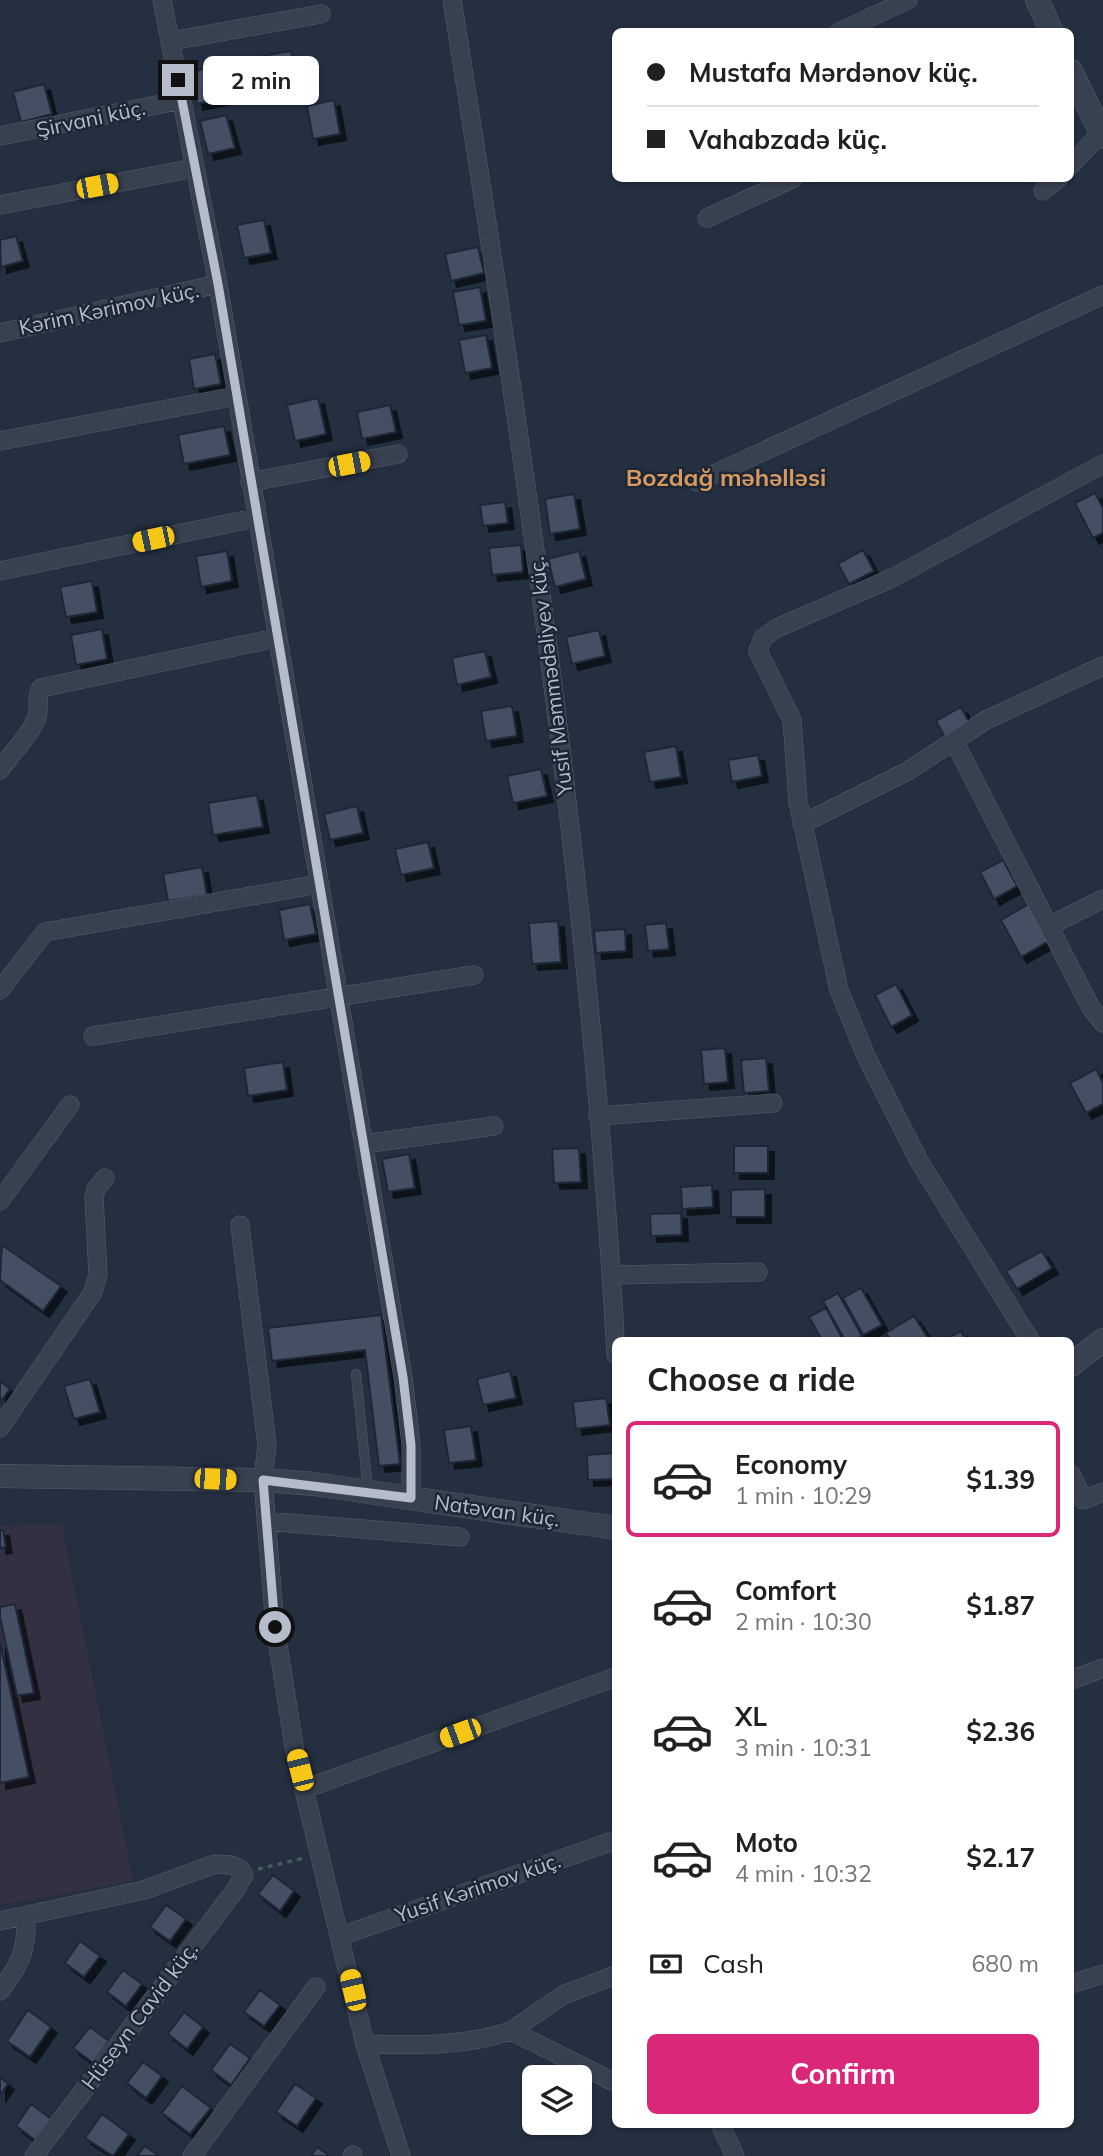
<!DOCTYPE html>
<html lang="en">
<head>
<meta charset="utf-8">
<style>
  :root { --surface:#fff; --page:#f2f2f2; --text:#202124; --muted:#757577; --line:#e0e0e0; --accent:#db2777 }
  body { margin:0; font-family:Mulish,sans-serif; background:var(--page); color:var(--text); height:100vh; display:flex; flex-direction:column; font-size:26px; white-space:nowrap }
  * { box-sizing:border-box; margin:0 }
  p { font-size:23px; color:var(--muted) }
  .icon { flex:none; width:38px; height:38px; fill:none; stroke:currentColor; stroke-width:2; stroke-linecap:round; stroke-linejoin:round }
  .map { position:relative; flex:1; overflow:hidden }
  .drawer { position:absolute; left:612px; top:1337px; width:462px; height:791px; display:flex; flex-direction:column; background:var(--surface); border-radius:10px; box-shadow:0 2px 5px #0004 }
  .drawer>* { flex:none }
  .guide { position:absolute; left:612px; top:28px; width:462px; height:154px; border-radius:10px; box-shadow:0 2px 5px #0004; display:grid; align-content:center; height:154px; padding:0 35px; background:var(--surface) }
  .fabs { position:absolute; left:522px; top:2065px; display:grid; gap:14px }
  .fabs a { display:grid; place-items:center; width:70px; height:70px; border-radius:10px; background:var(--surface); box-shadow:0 2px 5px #0004; font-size:35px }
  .end { position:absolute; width:32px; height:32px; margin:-16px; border:9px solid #b5bcca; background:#111; box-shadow:0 0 0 4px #111 }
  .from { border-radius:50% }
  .bubble { position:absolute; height:49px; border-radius:10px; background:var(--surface); box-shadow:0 2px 5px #0004; font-size:23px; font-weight:700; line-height:49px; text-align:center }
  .car { position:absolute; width:21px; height:42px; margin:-21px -10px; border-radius:9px; box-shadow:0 0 5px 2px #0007; background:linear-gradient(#f5c518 24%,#345 0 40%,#f5c518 0 76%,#345 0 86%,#f5c518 0) }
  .guide b { display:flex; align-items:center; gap:24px; height:66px; font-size:26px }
  .guide b+b { border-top:2px solid var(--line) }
  .guide i { width:18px; height:18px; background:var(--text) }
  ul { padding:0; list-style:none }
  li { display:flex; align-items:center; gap:21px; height:116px; margin:0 14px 10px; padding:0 21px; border:4px solid transparent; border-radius:10px }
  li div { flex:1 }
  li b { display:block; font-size:26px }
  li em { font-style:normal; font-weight:700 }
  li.selected { border-color:var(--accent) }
  li>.icon { width:63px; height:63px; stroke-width:1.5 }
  h2 { padding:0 35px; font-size:32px; line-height:84px }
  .pay { display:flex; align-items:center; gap:18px; height:77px; padding:0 35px; font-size:26px }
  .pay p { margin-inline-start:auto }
  .button { display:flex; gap:14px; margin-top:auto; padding:14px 35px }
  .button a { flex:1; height:80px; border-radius:10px; background:var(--accent); color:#fff; font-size:28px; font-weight:700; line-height:80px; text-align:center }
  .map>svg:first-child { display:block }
  .medical { fill:#333041 }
  .building { fill:#455064; stroke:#1f2837; stroke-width:2; filter:url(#shadow) }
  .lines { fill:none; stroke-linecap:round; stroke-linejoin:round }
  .service-casing { stroke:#565f6d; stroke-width:10 }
  .minor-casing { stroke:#565f6d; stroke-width:19 }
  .tertiary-casing { stroke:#565f6d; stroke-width:24 }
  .path { stroke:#445a5e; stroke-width:3.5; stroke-dasharray:5 5; stroke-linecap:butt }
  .service { stroke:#384150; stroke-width:9 }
  .minor { stroke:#384150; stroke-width:18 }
  .tertiary { stroke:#384150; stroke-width:23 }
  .route { stroke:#b5bcca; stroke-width:9 }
  .labels { text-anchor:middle; stroke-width:5; stroke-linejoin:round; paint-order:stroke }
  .street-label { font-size:21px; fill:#b5bcca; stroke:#1d2635 }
  .quarter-label { font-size:24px; font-weight:bold; fill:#d99a61; stroke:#1d2635 }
</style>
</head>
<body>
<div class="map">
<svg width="1103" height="2156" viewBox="0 0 1103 2156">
  <defs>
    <filter id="shadow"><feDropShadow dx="6" dy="6" stdDeviation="0" flood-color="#0009"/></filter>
  </defs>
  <rect width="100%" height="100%" fill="#242f40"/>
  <!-- medical -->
  <path class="medical" d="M62,1524L133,1881L0,1905V1526Z"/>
  <!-- building -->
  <path class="building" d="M291,51L298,83L269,88L262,56Z
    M219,66L226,98L197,104L190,72Z
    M44,84L52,114L21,122L13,92Z
    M334,100L340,134L313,139L307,106Z
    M226,115L235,148L208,154L200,121Z
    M264,220L271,253L244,258L237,225Z
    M16,236L23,261L1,267L0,240Z
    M478,247L484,273L451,281L445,254Z
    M480,287L486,321L459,325L453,292Z
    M486,335L492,368L465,373L459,340Z
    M215,354L221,384L194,389L189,359Z
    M318,398L326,434L295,441L287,405Z
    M390,405L396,432L362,439L357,412Z
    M224,426L230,455L184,464L178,435Z
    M1095,493L1103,508V533L1093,538L1075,503Z
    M574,494L580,529L550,534L545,499Z
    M505,502L508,523L483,526L480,505Z
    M521,545L523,572L492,575L489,548Z
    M863,550L874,571L849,584L838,564Z
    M227,551L232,581L201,587L196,556Z
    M579,551L586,579L555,587L548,559Z
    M92,581L97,612L66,617L60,587Z
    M102,629L107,659L76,665L71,635Z
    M599,630L605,656L572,664L566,637Z
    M485,651L491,677L457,685L452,658Z
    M512,706L517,736L486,741L481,711Z
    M961,707L972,728L947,741L936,721Z
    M676,746L681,777L650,782L644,752Z
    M758,755L762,776L732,782L728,760Z
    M541,769L547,796L513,803L507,776Z
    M257,795L263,827L213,835L208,803Z
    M357,806L363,833L330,840L324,814Z
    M428,842L434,868L401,875L395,849Z
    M1003,860L1017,886L994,899L980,872Z
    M202,867L207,895L168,901L163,874Z
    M310,904L316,934L284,940L279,910Z
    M1029,904L1049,941L1021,957L1001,920Z
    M558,921L561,962L532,964L529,923Z
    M666,923L669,949L648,951L645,925Z
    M625,929L626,951L596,953L594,931Z
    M896,984L912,1015L891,1027L875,995Z
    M725,1048L728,1082L704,1084L701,1050Z
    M766,1058L769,1091L744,1093L741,1060Z
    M283,1062L287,1090L248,1096L244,1068Z
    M1096,1069L1103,1083V1104L1086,1113L1070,1083Z
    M734,1146H768V1173H734Z
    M579,1148L581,1182L554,1183L552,1149Z
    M409,1154L415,1188L388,1192L382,1159Z
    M712,1185L713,1207L682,1209L681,1187Z
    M765,1189V1217H731V1190Z
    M681,1213L682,1235L651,1236L650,1214Z
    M2,1245L61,1286L43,1311L0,1280Z
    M1042,1251L1052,1268L1017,1289L1006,1271Z
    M861,1288L882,1325L863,1335L843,1298Z
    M838,1293L862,1336L854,1340H845L823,1301Z
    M826,1308L843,1340H822L809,1317Z
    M381,1315L400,1464L379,1466L365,1350L272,1361L268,1328Z
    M914,1316L929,1340H891L886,1333Z
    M961,1331L966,1340H944Z
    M510,1371L516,1398L483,1405L477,1379Z
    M90,1379L100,1412L74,1419L64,1386Z
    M0,1381L10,1389L0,1402Z
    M606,1398L610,1425L576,1429L573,1402Z
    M471,1426L476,1460L449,1463L444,1430Z
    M614,1453L615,1479L588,1480L587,1455Z
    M0,1530H3L6,1547L0,1548Z
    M15,1604L34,1693L17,1696L0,1617V1607Z
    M0,1642L29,1777L0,1783Z
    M273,1875L294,1891L280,1911L258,1894Z
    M166,1905L186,1919L170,1941L150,1927Z
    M80,1941L100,1956L84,1977L65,1963Z
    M123,1970L142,1984L126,2006L107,1992Z
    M260,1990L280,2005L264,2026L244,2012Z
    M28,2010L51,2027L30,2057L7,2041Z
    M184,2012L203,2027L187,2049L168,2034Z
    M90,2027L109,2041L93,2063L73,2048Z
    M230,2044L250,2058L231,2085L211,2070Z
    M143,2062L162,2076L146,2098L127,2083Z
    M0,2077L8,2084L0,2095Z
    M295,2084L316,2098L297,2126L276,2112Z
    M182,2086L211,2108L190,2134L162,2113Z
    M31,2104L51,2119L35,2140L16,2126Z
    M102,2114L129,2134L113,2156L85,2138Z
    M145,2146L159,2156H137Z
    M317,2147L330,2156H311Z"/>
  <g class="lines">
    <defs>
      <path id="service" d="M356,1374L368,1490"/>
      <path id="minor" d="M162,0L218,284L403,1377L411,1445V1498
        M452,0C524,449 591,900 616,1355
        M839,32L908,0
        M171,41L321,14
        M0,136L182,100
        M1071,165L1101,133
        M1043,191L1059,178
        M0,205L195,168
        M707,218L794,178
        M0,333L218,284
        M0,441L236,396
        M250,482L398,454
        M697,482L1103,295
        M0,571L255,518
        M954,741L1091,1008L1103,1023
        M0,770C11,754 28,737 36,720C41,708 35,699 41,688L276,638
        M802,824L908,771L986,720L1103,666
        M1049,926L1103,899
        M0,990L45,932L320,884
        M93,1036L474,975
        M598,1116L773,1103
        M364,1144L494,1126
        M0,1201L70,1105
        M240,1225L267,1445L263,1480L275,1627L295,1752L365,2044L401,2156
        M612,1275L758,1272
        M1030,1340L919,1161L866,1056L839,990L798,802L792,720L758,651L763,638L775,629L894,577L1103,464
        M0,1428L93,1292L98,1274L94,1198L96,1189L105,1178
        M1071,1474L1083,1500L1103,1492
        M266,1521L460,1537
        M1071,1680L1103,1668
        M304,1789L616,1677
        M0,1921L144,1890L215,1864L231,1865L240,1869L244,1875L236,1889L34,2156
        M341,1936L616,1840
        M1071,1984L1103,1974
        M0,1991C21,1963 27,1951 26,1916
        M511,2031L563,1995L616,1975
        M365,2044C415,2045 463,2047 511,2031L616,2083
        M720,2124L735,2156
        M192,2156L316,1987
        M352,2156L353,2155"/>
      <path id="tertiary" d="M1037,0L1052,32
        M1071,71L1103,137
        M1071,1365L1103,1340
        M0,1476L263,1480L314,1484L616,1528"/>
    </defs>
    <!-- service casing -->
    <use href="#service" class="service-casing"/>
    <!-- minor casing -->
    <use href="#minor" class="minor-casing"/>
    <!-- tertiary casing -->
    <use href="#tertiary" class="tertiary-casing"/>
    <!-- path -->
    <path class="path" d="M258,1869L305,1858"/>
    <!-- service -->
    <use href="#service" class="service"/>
    <!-- minor -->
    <use href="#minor" class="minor"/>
    <!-- tertiary -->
    <use href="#tertiary" class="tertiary"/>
  </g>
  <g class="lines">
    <!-- route -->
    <path class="route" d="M178,80L218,284L403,1377L411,1445V1498L263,1480L275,1627"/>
  </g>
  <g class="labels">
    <!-- street labels -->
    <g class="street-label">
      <text transform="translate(91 119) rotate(-12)" y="7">Şirvani küç.</text>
      <text transform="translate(109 309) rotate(-12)" y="7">Kərim Kərimov küç.</text>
      <text transform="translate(551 676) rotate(-97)" y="7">Yusif Məmmədəliyev küç.</text>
      <text transform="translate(497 1511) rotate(8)" y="7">Natəvan küç.</text>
      <text transform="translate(478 1888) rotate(-19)" y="7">Yusif Kərimov küç.</text>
      <text transform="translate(140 2016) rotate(-53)" y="7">Hüseyn Cavid küç.</text>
    </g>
    <!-- quarter labels -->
    <g class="quarter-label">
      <text x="726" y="486">Bozdağ məhəlləsi</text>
    </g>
  </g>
</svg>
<div class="fabs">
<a><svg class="icon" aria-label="layers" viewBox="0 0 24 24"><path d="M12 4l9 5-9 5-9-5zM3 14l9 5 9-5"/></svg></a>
</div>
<i class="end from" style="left:275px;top:1627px"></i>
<i class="end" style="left:178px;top:80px"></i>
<div class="bubble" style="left:203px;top:56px;width:116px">2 min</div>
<i class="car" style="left:97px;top:186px;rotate:79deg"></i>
<i class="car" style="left:349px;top:464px;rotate:79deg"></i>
<i class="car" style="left:153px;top:539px;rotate:258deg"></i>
<i class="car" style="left:215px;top:1479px;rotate:92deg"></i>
<i class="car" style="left:460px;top:1733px;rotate:250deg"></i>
<i class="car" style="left:300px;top:1770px;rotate:346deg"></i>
<i class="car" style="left:353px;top:1990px;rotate:347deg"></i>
<div class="guide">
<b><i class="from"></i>Mustafa Mərdənov küç.</b>
<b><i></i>Vahabzadə küç.</b>
</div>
<section class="drawer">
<h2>Choose a ride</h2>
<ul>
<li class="selected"><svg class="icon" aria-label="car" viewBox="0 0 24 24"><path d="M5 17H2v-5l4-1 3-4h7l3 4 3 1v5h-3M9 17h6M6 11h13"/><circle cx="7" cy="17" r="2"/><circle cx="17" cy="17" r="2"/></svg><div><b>Economy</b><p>1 min · 10:29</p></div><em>$1.39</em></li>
<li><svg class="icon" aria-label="car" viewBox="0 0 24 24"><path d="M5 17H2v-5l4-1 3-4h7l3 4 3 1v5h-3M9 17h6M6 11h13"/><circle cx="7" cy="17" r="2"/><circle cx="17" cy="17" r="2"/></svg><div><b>Comfort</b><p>2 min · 10:30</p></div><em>$1.87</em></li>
<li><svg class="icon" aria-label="car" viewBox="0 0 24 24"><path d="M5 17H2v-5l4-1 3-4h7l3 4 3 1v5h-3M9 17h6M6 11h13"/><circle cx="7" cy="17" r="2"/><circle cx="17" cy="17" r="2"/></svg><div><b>XL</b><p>3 min · 10:31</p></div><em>$2.36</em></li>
<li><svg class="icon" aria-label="car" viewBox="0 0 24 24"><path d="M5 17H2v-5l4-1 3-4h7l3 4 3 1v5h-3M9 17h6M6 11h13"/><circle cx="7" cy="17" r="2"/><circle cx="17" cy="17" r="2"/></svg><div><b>Moto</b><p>4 min · 10:32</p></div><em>$2.17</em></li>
</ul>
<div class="pay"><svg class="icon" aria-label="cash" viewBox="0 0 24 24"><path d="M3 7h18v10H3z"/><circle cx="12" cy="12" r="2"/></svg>Cash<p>680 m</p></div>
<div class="button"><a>Confirm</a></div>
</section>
</div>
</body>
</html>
